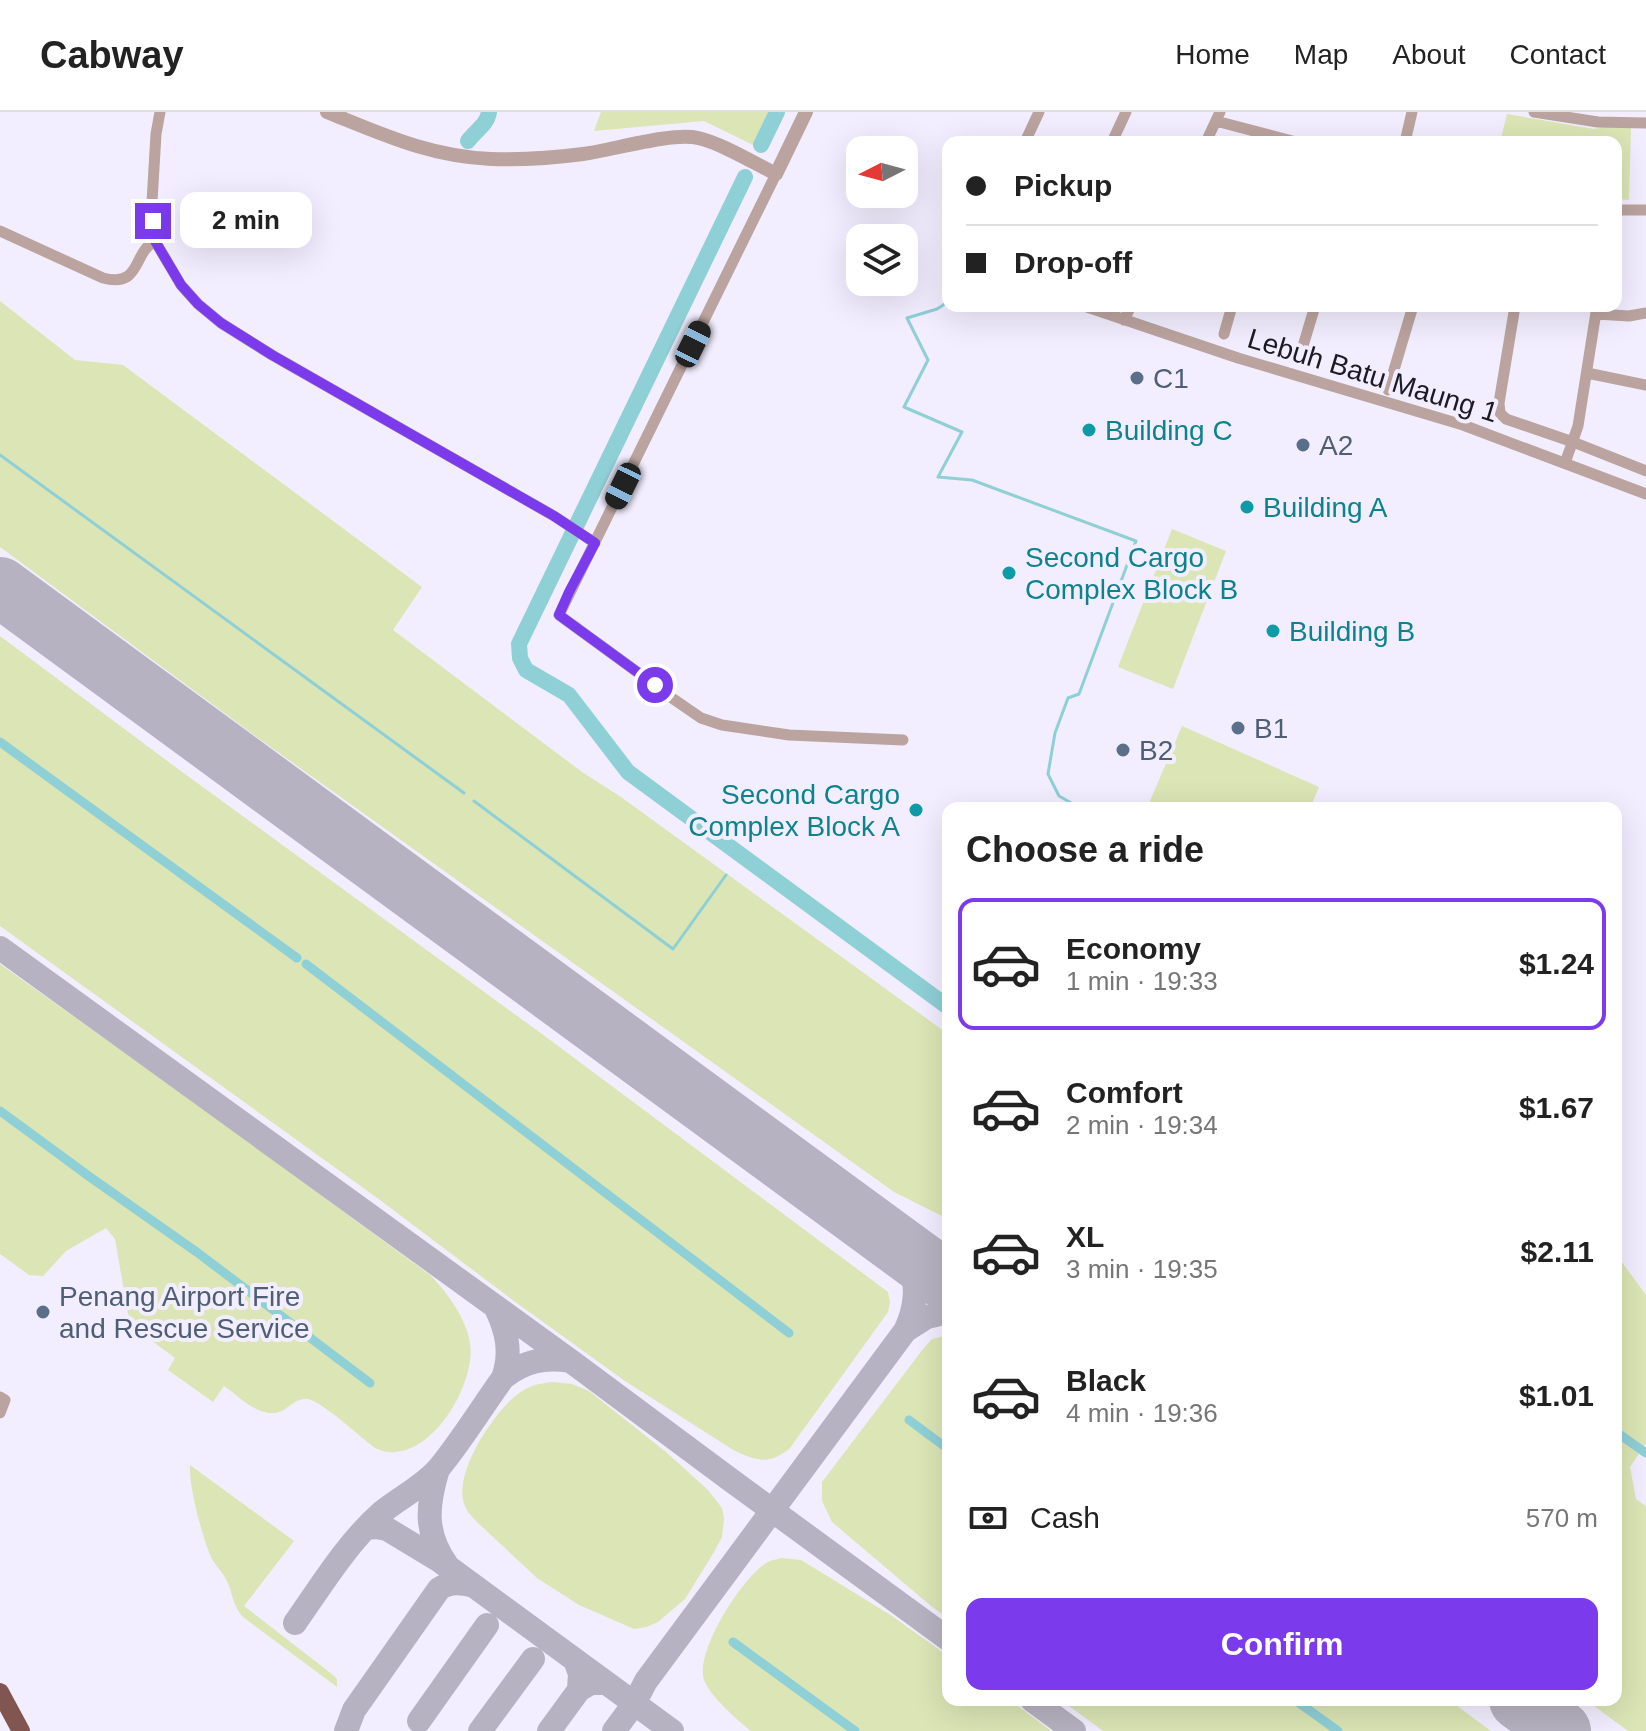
<!DOCTYPE html>
<html lang="en">
<head>
<meta charset="utf-8">
<style>
  :root { --surface:#fff; --page:#f6f6f6; --text:#222; --muted:#767676; --line:#e0e0e0; --accent:#7c3aed }
  body { margin:0; font-family:Arial,sans-serif; background:var(--page); color:var(--text); height:100vh; display:flex; flex-direction:column; font-size:30px; white-space:nowrap }
  * { box-sizing:border-box; margin:0 }
  p { font-size:26px; color:var(--muted) }
  .icon { flex:none; width:44px; height:44px; fill:none; stroke:currentColor; stroke-width:2; stroke-linecap:round; stroke-linejoin:round }
  .map { position:relative; flex:1; overflow:hidden }
  .details { position:absolute; left:942px; top:690px; width:680px; height:904px; display:flex; flex-direction:column; background:var(--surface); border-radius:16px; box-shadow:0 8px 32px #0002 }
  .details>* { flex:none }
  .hud { position:absolute; left:942px; top:24px; width:680px; height:176px; border-radius:16px; box-shadow:0 8px 32px #0002; display:grid; align-content:center; height:176px; padding:0 24px; background:var(--surface) }
  .needle { width:52px; rotate:264deg }
  .fabs { position:absolute; left:846px; top:24px; display:grid; gap:16px }
  .fabs a { display:grid; place-items:center; width:72px; height:72px; border-radius:16px; background:var(--surface); box-shadow:0 8px 32px #0002; font-size:40px }
  .end { position:absolute; width:36px; height:36px; margin:-18px; border:10px solid #7c3aed; background:#fff; box-shadow:0 0 0 4px #fff }
  .from { border-radius:50% }
  .bubble { position:absolute; height:56px; border-radius:16px; background:var(--surface); box-shadow:0 8px 32px #0002; font-size:26px; font-weight:600; line-height:56px; text-align:center }
  .car { position:absolute; width:24px; height:48px; margin:-24px -12px; border-radius:10px; box-shadow:0 0 6px 2px #0007; background:linear-gradient(#222 24%,#8ab4d8 0 40%,#222 0 76%,#8ab4d8 0 86%,#222 0) }
  .hud b { display:flex; align-items:center; gap:28px; height:76px; font-size:30px }
  .hud b+b { border-top:2px solid var(--line) }
  .hud i { width:20px; height:20px; background:var(--text) }
  ul { padding:0; list-style:none }
  li { display:flex; align-items:center; gap:24px; height:132px; margin:0 16px 12px; padding:0 8px; border:4px solid transparent; border-radius:16px }
  li div { flex:1 }
  li b { display:block; font-size:30px }
  li em { font-style:normal; font-weight:600 }
  li.selected { border-color:var(--accent) }
  li>.icon { width:72px; height:72px; stroke-width:1.5 }
  h2 { padding:0 24px; font-size:36px; line-height:96px }
  .pay { display:flex; align-items:center; gap:20px; height:88px; padding:0 24px; font-size:30px }
  .pay p { margin-inline-start:auto }
  .cta { display:flex; gap:16px; margin-top:auto; padding:16px 24px }
  .cta a { flex:1; height:92px; border-radius:16px; background:var(--accent); color:#fff; font-size:32px; font-weight:600; line-height:92px; text-align:center }
  header { display:flex; align-items:center; gap:48px; box-sizing:border-box; height:112px; padding:0 40px; background:var(--surface); border-bottom:2px solid var(--line) }
  header strong { font-size:38px }
  nav { display:flex; gap:44px; margin-inline-start:auto; font-size:28px }
  .map>svg:first-child { display:block }
  .green { fill:#dbe5b5 }
  .lines { fill:none; stroke-linecap:round; stroke-linejoin:round }
  .stream { stroke:#8fcfd6; stroke-width:3 }
  .canal { stroke:#8fcfd6; stroke-width:9 }
  .river { stroke:#8fcfd6; stroke-width:16 }
  .taxiway { stroke:#b6b2c1; stroke-width:24 }
  .runway { stroke:#b6b2c1; stroke-width:60 }
  .minor { stroke:#bba39f; stroke-width:11 }
  .tertiary { stroke:#bba39f; stroke-width:14 }
  .trunk { stroke:#825650; stroke-width:18 }
  .route { stroke:#7c3aed; stroke-width:10 }
  .service-dot { fill:#5c6f8a; stroke:#f2eeff; stroke-width:3 }
  .culture-dot { fill:#0f9aa8; stroke:#f2eeff; stroke-width:3 }
  .labels { text-anchor:middle; stroke-width:8; stroke-linejoin:round; paint-order:stroke }
  .street-label { font-size:28px; fill:#1c1a23; stroke:#f2eeff }
  .service-label { font-size:28px; fill:#4e5e75; stroke:#f2eeff; text-anchor:start }
  .culture-label { font-size:28px; fill:#0d838f; stroke:#f2eeff; text-anchor:start }
</style>
</head>
<body>
<header>
<strong>Cabway</strong>
<nav><a>Home</a><a>Map</a><a>About</a><a>Contact</a></nav>
</header>
<div class="map">
<svg width="1646" height="1619" viewBox="0 0 1646 1619">
  <rect width="100%" height="100%" fill="#f2eeff"/>
  <!-- green -->
  <path class="green" d="M601,0H768L753,33L704,9L594,19Z
    M1507,2L1594,17L1605,15L1631,16L1629,88L1616,87V30H1500Z
    M0,189L75,248L123,253L422,475L393,518L582,660L621,685L948,922V1107L894,1080L258,626L0,435Z
    M1172,417L1226,439L1173,577L1118,555Z
    M0,524L174,654L542,922L888,1180L890,1190L888,1200L790,1336C770,1353 757,1349 735,1339L625,1269L514,1189L380,1088L0,814Z
    M1182,614L1319,675L1310,696H1147Z
    M0,852L188,986L430,1163C447,1180 466,1206 470,1231C477,1274 425,1360 375,1336C360,1325 323,1290 308,1287C297,1286 293,1292 285,1297C264,1311 241,1286 224,1274L213,1290L168,1258L175,1246L130,1213L115,1127L106,1116L66,1139L43,1164L29,1163L0,1142Z
    M1616,1142L1646,1183V1331L1630,1355L1636,1387L1646,1394V1619H1628L1586,1588H1616Z
    M948,1223V1506L931,1494L832,1410L822,1389V1370L923,1237L932,1227Z
    M553,1270L572,1272L589,1279L666,1340L708,1378L722,1396L724,1406L722,1425L714,1440L685,1487L658,1510L646,1515L634,1517L579,1493L537,1466L476,1409C470,1403 465,1397 463,1388C457,1357 491,1306 513,1286C525,1275 538,1271 553,1270Z
    M190,1353L294,1429L244,1494L333,1563L337,1567V1575L243,1505C233,1494 233,1484 228,1471C224,1461 216,1455 211,1445C202,1424 189,1376 190,1353Z
    M780,1446L801,1448L824,1462L892,1504L948,1544V1588H1010L1051,1619H751C737,1608 710,1584 704,1568C695,1539 743,1464 768,1450C771,1448 776,1448 780,1446Z
    M1061,1588H1449L1491,1619H1103Z"/>
  <g class="lines">
    <!-- stream -->
    <path class="stream" d="M948,190L937,197L907,206L928,248L904,295L962,320L938,365L972,368L1136,429L1079,582L1068,586L1055,621L1048,662L1059,684L1080,696
      M0,343L464,681
      M474,689L673,837L726,763"/>
    <!-- canal -->
    <path class="canal" d="M0,630L297,846
      M306,852L789,1221
      M0,999L90,1065L198,1141L370,1271
      M909,1308L948,1337
      M1616,1320L1646,1341
      M733,1530L855,1619
      M1295,1588L1338,1619"/>
    <!-- river -->
    <path class="river" d="M468,29C476,18 487,13 489,0
      M761,33L777,0
      M745,65L519,532L520,546L526,558L569,583L628,660L948,895"/>
    <!-- taxiway -->
    <path class="taxiway" d="M0,836L572,1250L728,1366L948,1527
      M926,1154L938,1163L948,1165
      M496,1196C507,1219 512,1241 503,1266C524,1249 544,1245 570,1249
      M905,1219L927,1205L948,1200
      M438,1357C427,1393 424,1421 447,1453
      M367,1416L376,1415L387,1417L440,1449L672,1619
      M295,1511C321,1474 347,1431 381,1401C400,1385 423,1375 439,1356C462,1328 482,1295 503,1266
      M575,1548L580,1562L579,1578L591,1571H605
      M1032,1588L1074,1619
      M1521,1590L1550,1619
      M419,1609L487,1513
      M346,1619L354,1598L439,1477C450,1469 462,1471 474,1474
      M480,1619L533,1547
      M549,1619L579,1578
      M614,1619L634,1592L646,1569L905,1219C915,1199 920,1170 907,1151C900,1141 890,1132 882,1122"/>
    <!-- runway -->
    <path class="runway" d="M0,475L948,1170
      M1519,1588L1561,1619"/>
    <!-- minor -->
    <path class="minor" d="M160,0L156,22L152,90L155,129L181,173L198,192L221,211L272,243L554,404L595,431
      M1534,0L1598,10L1646,11
      M1216,9L1296,30
      M1025,30L1039,0
      M1112,30L1126,0
      M1206,30L1220,0
      M1405,30L1412,0
      M1616,98H1646
      M0,119L103,166C142,176 132,141 155,129
      M1084,194L1238,246L1463,313L1646,382
      M1515,194L1499,291L1500,301L1506,307L1573,330L1646,359
      M1596,202L1629,204L1646,201
      M1124,208L1131,194
      M1224,222L1232,194
      M1300,244L1315,194
      M1587,261L1646,273
      M1388,278L1413,194
      M1565,351L1578,314L1597,194
      M655,573L559,503L776,62
      M669,584L701,606L722,613L789,623L903,628
      M0,1285L5,1288L0,1301"/>
    <!-- tertiary -->
    <path class="tertiary" d="M327,0C384,23 429,44 491,47C522,48 553,46 583,42C613,38 672,20 698,26C721,31 754,51 776,62L806,0"/>
    <!-- trunk -->
    <path class="trunk" d="M0,1580L21,1619"/>
  </g>
  <g class="lines">
    <!-- route -->
    <path class="route" d="M153,109L155,129L181,173L198,192L221,211L272,243L554,404L595,431L569,480L559,503L655,573"/>
  </g>
  <!-- markers -->
  <g class="service-dot">
    <circle cx="1137" cy="266" r="8"/>
    <circle cx="1303" cy="333" r="8"/>
    <circle cx="1238" cy="616" r="8"/>
    <circle cx="1123" cy="638" r="8"/>
    <circle cx="43" cy="1200" r="8"/>
  </g>
  <g class="culture-dot">
    <circle cx="1089" cy="318" r="8"/>
    <circle cx="1247" cy="395" r="8"/>
    <circle cx="1009" cy="461" r="8"/>
    <circle cx="1273" cy="519" r="8"/>
    <circle cx="916" cy="698" r="8"/>
  </g>
  <g class="labels">
    <!-- street labels -->
    <g class="street-label">
      <text transform="translate(1373 263) rotate(17)" y="10">Lebuh Batu Maung 1</text>
    </g>
    <!-- service labels -->
    <g class="service-label">
      <text x="1153" y="276">C1</text>
      <text x="1319" y="343">A2</text>
      <text x="1254" y="626">B1</text>
      <text x="1139" y="648">B2</text>
      <text x="59" y="1194">Penang Airport Fire<tspan x="59" dy="32">and Rescue Service</tspan></text>
    </g>
    <!-- culture labels -->
    <g class="culture-label">
      <text x="1105" y="328">Building C</text>
      <text x="1263" y="405">Building A</text>
      <text x="1025" y="455">Second Cargo<tspan x="1025" dy="32">Complex Block B</tspan></text>
      <text x="1289" y="529">Building B</text>
      <text x="900" y="692" text-anchor="end">Second Cargo<tspan x="900" dy="32">Complex Block A</tspan></text>
    </g>
  </g>
</svg>
<div class="fabs">
<a><svg class="needle" viewBox="-14 -14 28 28"><path d="M0-13l5 13h-10z" fill="#e53935"/><path d="M0 13l5-13h-10z" fill="#767676"/></svg></a>
<a><svg class="icon" aria-label="layers" viewBox="0 0 24 24"><path d="M12 4l9 5-9 5-9-5zM3 14l9 5 9-5"/></svg></a>
</div>
<i class="end from" style="left:655px;top:573px"></i>
<i class="end" style="left:153px;top:109px"></i>
<div class="bubble" style="left:180px;top:80px;width:132px">2 min</div>
<i class="car" style="left:693px;top:232px;rotate:26deg"></i>
<i class="car" style="left:623px;top:374px;rotate:206deg"></i>
<div class="hud">
<b><i class="from"></i>Pickup</b>
<b><i></i>Drop-off</b>
</div>
<section class="details">
<h2>Choose a ride</h2>
<ul>
<li class="selected"><svg class="icon" aria-label="car" viewBox="0 0 24 24"><path d="M5 17H2v-5l4-1 3-4h7l3 4 3 1v5h-3M9 17h6M6 11h13"/><circle cx="7" cy="17" r="2"/><circle cx="17" cy="17" r="2"/></svg><div><b>Economy</b><p>1 min · 19:33</p></div><em>$1.24</em></li>
<li><svg class="icon" aria-label="car" viewBox="0 0 24 24"><path d="M5 17H2v-5l4-1 3-4h7l3 4 3 1v5h-3M9 17h6M6 11h13"/><circle cx="7" cy="17" r="2"/><circle cx="17" cy="17" r="2"/></svg><div><b>Comfort</b><p>2 min · 19:34</p></div><em>$1.67</em></li>
<li><svg class="icon" aria-label="car" viewBox="0 0 24 24"><path d="M5 17H2v-5l4-1 3-4h7l3 4 3 1v5h-3M9 17h6M6 11h13"/><circle cx="7" cy="17" r="2"/><circle cx="17" cy="17" r="2"/></svg><div><b>XL</b><p>3 min · 19:35</p></div><em>$2.11</em></li>
<li><svg class="icon" aria-label="car" viewBox="0 0 24 24"><path d="M5 17H2v-5l4-1 3-4h7l3 4 3 1v5h-3M9 17h6M6 11h13"/><circle cx="7" cy="17" r="2"/><circle cx="17" cy="17" r="2"/></svg><div><b>Black</b><p>4 min · 19:36</p></div><em>$1.01</em></li>
</ul>
<div class="pay"><svg class="icon" aria-label="cash" viewBox="0 0 24 24"><path d="M3 7h18v10H3z"/><circle cx="12" cy="12" r="2"/></svg>Cash<p>570 m</p></div>
<div class="cta"><a>Confirm</a></div>
</section>
</div>
</body>
</html>
